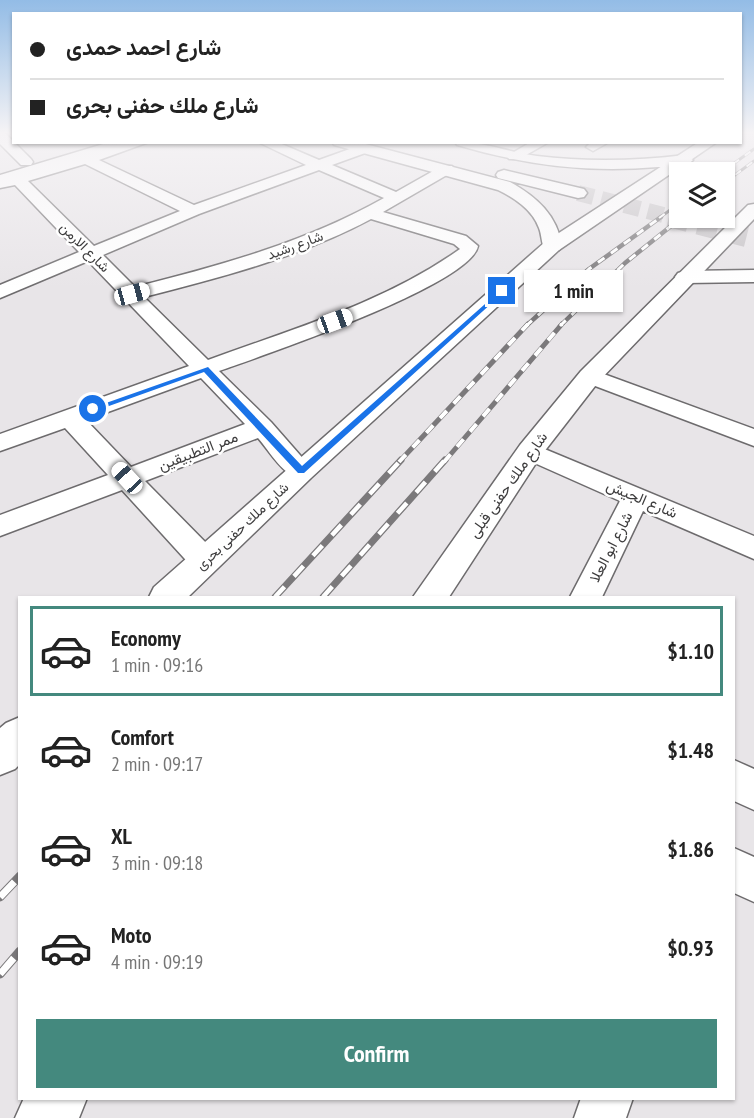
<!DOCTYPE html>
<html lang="en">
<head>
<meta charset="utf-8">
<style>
  :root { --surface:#fff; --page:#f2f2f2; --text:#222; --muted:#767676; --line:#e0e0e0; --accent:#44897e }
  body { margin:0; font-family:"PT Sans Narrow",Vazirmatn,sans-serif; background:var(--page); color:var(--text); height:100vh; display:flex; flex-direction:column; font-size:22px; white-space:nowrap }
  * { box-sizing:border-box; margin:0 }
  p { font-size:20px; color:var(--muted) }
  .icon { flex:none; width:33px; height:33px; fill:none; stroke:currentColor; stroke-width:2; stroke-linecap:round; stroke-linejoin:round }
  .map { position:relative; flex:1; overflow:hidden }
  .side { position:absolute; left:18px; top:596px; width:717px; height:504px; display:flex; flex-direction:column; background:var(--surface); border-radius:0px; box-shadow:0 2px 4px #0004 }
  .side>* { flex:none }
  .guide { position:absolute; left:12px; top:12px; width:730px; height:132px; border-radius:0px; box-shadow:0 2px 4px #0004; display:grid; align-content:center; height:132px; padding:0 18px; background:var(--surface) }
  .tools { position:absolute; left:669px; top:162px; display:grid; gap:12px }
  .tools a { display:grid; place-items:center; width:66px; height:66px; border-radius:0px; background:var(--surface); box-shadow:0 2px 4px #0004; font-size:30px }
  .end { position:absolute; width:27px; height:27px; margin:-14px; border:8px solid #1a73e8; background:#fff; box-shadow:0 0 0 3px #fff }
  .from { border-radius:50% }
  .bubble { position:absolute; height:42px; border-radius:0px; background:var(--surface); box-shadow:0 2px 4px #0004; font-size:20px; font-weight:800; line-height:42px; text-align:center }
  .car { position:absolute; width:18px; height:36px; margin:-18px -9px; border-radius:8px; box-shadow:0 0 4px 2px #0007; background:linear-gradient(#fff 24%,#345 0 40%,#fff 0 76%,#345 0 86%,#fff 0) }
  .guide b { display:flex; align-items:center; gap:21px; height:57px; font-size:22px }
  .guide b+b { border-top:2px solid var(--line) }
  .guide i { width:15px; height:15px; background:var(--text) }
  ul { padding:10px 0 0; list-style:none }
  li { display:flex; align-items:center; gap:18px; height:90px; margin:0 12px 9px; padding:0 6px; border:3px solid transparent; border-radius:0px }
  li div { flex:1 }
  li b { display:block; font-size:22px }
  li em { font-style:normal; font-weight:800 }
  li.selected { border-color:var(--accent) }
  li>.icon { width:54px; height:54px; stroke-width:1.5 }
  .cta { display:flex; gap:12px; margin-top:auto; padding:12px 18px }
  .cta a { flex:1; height:69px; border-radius:0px; background:var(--accent); color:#fff; font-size:24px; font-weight:800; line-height:69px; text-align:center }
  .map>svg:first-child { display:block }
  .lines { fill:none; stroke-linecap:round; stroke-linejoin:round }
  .primary-tunnel-far1 { stroke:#c6c3c6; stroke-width:16; stroke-dasharray:16 8; stroke-linecap:butt }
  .primary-tunnel { stroke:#c6c3c6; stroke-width:20; stroke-dasharray:20 10; stroke-linecap:butt }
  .minor-casing { stroke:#6d6b6d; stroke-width:3 }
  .tertiary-casing { stroke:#6d6b6d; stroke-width:3 }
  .primary-casing { stroke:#6d6b6d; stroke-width:3 }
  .minor { fill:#fff; fill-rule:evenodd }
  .tertiary { fill:#fff; fill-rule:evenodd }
  .primary { fill:#fff; fill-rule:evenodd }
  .rail-far4-casing { stroke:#7b797b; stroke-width:3 }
  .rail-far3-casing { stroke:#7b797b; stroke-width:4.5 }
  .rail-far2-casing { stroke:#7b797b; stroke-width:5 }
  .rail-far1-casing { stroke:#7b797b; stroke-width:7 }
  .rail-casing { stroke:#7b797b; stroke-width:9 }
  .rail-far4 { stroke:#fff; stroke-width:2; stroke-dasharray:7; stroke-linecap:butt }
  .rail-far3 { stroke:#fff; stroke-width:3; stroke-dasharray:8; stroke-linecap:butt }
  .rail-far2 { stroke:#fff; stroke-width:4; stroke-dasharray:10; stroke-linecap:butt }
  .rail-far1 { stroke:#fff; stroke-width:4.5; stroke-dasharray:14; stroke-linecap:butt }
  .rail { stroke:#fff; stroke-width:7; stroke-dasharray:21; stroke-linecap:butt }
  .route { fill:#1a73e8 }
  .labels { text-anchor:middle; stroke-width:5; stroke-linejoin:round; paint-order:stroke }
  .far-street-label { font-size:14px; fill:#3d3c3d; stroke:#fff }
  .street-label { font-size:15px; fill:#3d3c3d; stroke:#fff }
</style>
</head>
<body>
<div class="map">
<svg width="754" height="1118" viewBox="0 0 754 1118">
  <rect width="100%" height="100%" fill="#e8e5e8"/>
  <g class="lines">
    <!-- primary-tunnel-far1 -->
    <path class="primary-tunnel-far1" d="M578,193L675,218"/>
    <!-- primary-tunnel -->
    <path class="primary-tunnel" d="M669,217L754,239"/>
    <defs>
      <path id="minor" d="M0,132L5,133L31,159L33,162L31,165H21L0,144Z
        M127,142H149L99,160L194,205L306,165L258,142H277L319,160L358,146H368L370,149L368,152L332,165L396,192L442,166H452L454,169L452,172L383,212L466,236L478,246C471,285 261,356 219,371L271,422L314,471L310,477C287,484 272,454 258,438L145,481L216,553L220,561L216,569L205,572L194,569L122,490L0,536V515L108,475L65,428L0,451V434L189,366L88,261L0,298V285L79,252L15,185L0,188V180ZM85,164L180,211L94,246L28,181ZM319,170L384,198C306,242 222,265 135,287L103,255L199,214ZM371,219L454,244L460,249C384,303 295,328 208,360L144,297C222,277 300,257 371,219ZM201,378L245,424L131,467L86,420Z
        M531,142H549L519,159H509L507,156Z
        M591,142H609L593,151L586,147Z
        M590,369L754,429V446L582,381L579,376L582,371Z
        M530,443L754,536V559L643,511L602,597H570L620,501L521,457L517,451L521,445Z
        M734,760L754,769V810L734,801Z
        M734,848L754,857V902L734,893Z
        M581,1098H633L626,1118H574Z"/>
      <path id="tertiary" d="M699,142H717L559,250L311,478L188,597H149L154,587L545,242Z
        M754,204V219L599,381L540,457L449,597H413L520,445L581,371L748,205Z
        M20,717V764L15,769L0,775V728L6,723Z
        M24,1098H87L79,1118H15Z"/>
      <path id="primary" d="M110,142H135L133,145L0,185V175Z
        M332,142H358L510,182C537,197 557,215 562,246L559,250H545C541,243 542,235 539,228C532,209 514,198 498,190L334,145Z
        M455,142C485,142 508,152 537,156C586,162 636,161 685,155L693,160C686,168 668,167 658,167C586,173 525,165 457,145Z
        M504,170L584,189L587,193L584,197L578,198L498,178L496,175L498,172Z
        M754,270V282L685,283L678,281L675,277L678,273L685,271Z"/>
    </defs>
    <!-- minor casing -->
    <use href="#minor" class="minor-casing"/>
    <!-- tertiary casing -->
    <use href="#tertiary" class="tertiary-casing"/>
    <!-- primary casing -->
    <use href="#primary" class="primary-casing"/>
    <!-- minor -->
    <use href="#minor" class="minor"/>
    <!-- tertiary -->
    <use href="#tertiary" class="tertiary"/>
    <!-- primary -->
    <use href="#primary" class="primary"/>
    <defs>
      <path id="rail-far4" d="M722,172L754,149
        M724,183L754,161
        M659,218L680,203"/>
      <path id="rail-far3" d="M526,326L589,269L661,217
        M560,326L625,263L681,218"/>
      <path id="rail-far2" d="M399,462L528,324
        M444,462L562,324"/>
      <path id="rail-far1" d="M275,597L401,460
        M323,597L445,460"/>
      <path id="rail" d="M0,897L20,876
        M0,974L20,951"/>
    </defs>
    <!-- rail-far4 casing -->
    <use href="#rail-far4" class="rail-far4-casing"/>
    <!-- rail-far3 casing -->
    <use href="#rail-far3" class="rail-far3-casing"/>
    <!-- rail-far2 casing -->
    <use href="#rail-far2" class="rail-far2-casing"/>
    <!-- rail-far1 casing -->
    <use href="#rail-far1" class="rail-far1-casing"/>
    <!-- rail casing -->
    <use href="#rail" class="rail-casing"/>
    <!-- rail-far4 -->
    <use href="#rail-far4" class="rail-far4"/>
    <!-- rail-far3 -->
    <use href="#rail-far3" class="rail-far3"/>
    <!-- rail-far2 -->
    <use href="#rail-far2" class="rail-far2"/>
    <!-- rail-far1 -->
    <use href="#rail-far1" class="rail-far1"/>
    <!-- rail -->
    <use href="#rail" class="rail"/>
  </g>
  <!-- sky -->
  <linearGradient id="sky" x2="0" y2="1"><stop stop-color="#93bce6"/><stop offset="0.46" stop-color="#f5f3f5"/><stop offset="1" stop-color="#f5f3f5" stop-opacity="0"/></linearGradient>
  <rect width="754" height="288" fill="url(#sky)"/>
  <!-- route -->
  <path class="route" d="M502,289L504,292L304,473H298L204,372L95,411L89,409L208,367L302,466Z"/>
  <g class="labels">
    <!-- far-street labels -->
    <g class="far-street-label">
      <text transform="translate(295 245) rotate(-20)" y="5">شارع رشيد</text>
      <text transform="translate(85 247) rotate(45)" y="5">شارع الارمن</text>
      <text transform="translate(242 526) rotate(-43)" y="5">شارع ملك حفنى بحرى</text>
    </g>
    <!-- street labels -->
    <g class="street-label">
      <text transform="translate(198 451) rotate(-21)" y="5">ممر التطبيقين</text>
      <text transform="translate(508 485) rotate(-55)" y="5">شارع ملك حفنى قبلى</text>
      <text transform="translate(642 499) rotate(23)" y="5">شارع الجيش</text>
      <text transform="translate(611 547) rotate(-63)" y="5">شارع ابو العلا</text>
    </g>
  </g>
</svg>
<div class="tools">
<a><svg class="icon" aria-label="layers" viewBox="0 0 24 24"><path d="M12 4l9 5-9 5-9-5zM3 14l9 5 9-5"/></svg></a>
</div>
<i class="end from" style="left:93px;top:409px"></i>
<i class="end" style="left:502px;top:291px"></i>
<div class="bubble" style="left:524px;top:270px;width:99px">1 min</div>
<i class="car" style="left:132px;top:294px;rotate:75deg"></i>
<i class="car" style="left:335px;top:321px;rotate:70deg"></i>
<i class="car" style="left:127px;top:478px;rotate:317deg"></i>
<div class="guide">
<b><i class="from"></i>شارع احمد حمدى</b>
<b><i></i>شارع ملك حفنى بحرى</b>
</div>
<section class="side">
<ul>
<li class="selected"><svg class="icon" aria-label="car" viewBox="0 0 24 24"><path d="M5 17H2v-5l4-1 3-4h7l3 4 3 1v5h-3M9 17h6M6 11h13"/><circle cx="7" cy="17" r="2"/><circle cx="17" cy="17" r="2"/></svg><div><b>Economy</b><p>1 min · 09:16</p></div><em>$1.10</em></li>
<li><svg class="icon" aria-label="car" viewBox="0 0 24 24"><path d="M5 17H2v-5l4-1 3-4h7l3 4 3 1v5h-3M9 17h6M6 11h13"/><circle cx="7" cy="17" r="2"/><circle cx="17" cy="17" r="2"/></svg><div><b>Comfort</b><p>2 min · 09:17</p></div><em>$1.48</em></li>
<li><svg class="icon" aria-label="car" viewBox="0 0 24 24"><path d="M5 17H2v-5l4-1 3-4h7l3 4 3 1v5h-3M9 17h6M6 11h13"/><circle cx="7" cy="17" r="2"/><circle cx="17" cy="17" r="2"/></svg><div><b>XL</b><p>3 min · 09:18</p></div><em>$1.86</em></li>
<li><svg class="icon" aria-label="car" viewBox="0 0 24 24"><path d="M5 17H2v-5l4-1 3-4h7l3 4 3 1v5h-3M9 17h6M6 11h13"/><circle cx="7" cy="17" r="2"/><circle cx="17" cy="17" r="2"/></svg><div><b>Moto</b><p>4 min · 09:19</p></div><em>$0.93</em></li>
</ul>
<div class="cta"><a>Confirm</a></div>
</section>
</div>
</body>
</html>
